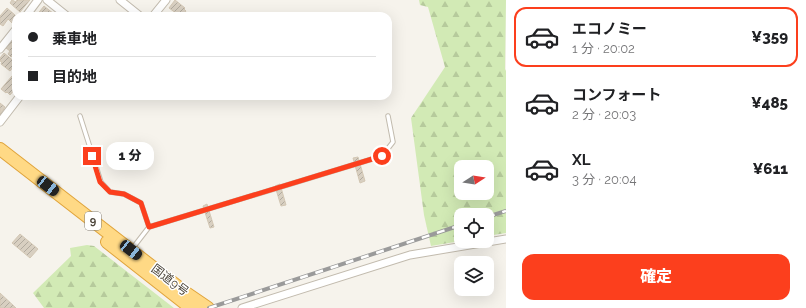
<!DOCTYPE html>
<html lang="ja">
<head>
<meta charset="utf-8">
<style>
  :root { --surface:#fff; --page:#f2f2f2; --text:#202124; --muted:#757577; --line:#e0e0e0; --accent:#fc3f1d }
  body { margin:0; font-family:Raleway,"Noto Sans JP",sans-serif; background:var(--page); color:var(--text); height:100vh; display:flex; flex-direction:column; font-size:15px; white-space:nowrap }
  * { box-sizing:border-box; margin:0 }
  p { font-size:13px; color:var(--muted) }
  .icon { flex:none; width:22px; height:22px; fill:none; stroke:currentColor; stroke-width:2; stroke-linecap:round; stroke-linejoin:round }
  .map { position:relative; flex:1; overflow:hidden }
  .sheet { display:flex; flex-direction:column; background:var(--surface); width:300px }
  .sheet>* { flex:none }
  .top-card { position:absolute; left:12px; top:12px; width:380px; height:88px; border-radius:12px; box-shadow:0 4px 16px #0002; display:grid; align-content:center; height:88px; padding:0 16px; background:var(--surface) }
  .needle { width:26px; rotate:78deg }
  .buttons { position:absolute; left:454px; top:160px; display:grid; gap:8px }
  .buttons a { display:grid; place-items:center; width:40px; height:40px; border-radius:8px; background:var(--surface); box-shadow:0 4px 16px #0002; font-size:20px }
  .end { position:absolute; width:18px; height:18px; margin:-9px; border:5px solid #fc3f1d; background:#fff; box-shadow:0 0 0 2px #fff }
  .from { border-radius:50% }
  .bubble { position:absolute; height:28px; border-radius:12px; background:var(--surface); box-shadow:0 4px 16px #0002; font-size:13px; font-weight:800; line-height:28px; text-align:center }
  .car { position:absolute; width:12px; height:24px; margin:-12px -6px; border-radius:5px; box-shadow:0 0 3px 1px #0007; background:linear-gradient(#222 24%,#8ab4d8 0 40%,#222 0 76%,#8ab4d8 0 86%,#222 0) }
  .top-card b { display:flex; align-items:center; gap:14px; height:38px; font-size:15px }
  .top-card b+b { border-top:1px solid var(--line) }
  .top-card i { width:10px; height:10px; background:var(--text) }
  ul { padding:7px 0 0; list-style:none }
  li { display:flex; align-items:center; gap:12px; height:60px; margin:0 8px 6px; padding:0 8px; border:2px solid transparent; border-radius:12px }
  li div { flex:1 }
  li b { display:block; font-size:15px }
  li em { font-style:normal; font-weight:800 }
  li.on { border-color:var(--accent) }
  li>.icon { width:36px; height:36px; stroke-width:1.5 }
  .primary-button { display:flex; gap:8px; margin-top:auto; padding:8px 16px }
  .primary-button a { flex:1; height:46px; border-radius:12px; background:var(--accent); color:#fff; font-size:16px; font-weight:800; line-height:46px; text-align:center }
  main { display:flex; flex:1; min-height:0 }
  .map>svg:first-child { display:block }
  .forest { fill:url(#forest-firs); fill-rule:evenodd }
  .building { fill:url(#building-hatch); stroke:#d3c7b4 }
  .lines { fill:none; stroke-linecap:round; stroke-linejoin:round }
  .service-casing { stroke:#c2bbae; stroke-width:5.5 }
  .minor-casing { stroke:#c2bbae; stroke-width:9 }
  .trunk-casing { stroke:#e0a43c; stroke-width:14 }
  .service { stroke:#fff; stroke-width:3.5 }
  .minor { stroke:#fff; stroke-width:7 }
  .trunk { stroke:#ffd985; stroke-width:12 }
  .rail-casing { stroke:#9a9a9a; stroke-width:4 }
  .rail { stroke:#fff; stroke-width:2.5; stroke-dasharray:8; stroke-linecap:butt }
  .route { stroke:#fc3f1d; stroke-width:5 }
  .labels { text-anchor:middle; stroke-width:3; stroke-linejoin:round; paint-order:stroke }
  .shield { fill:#fff; stroke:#817c74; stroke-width:1 }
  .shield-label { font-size:11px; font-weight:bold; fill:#4b4439 }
  .street-label { font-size:12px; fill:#4b4439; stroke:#fff }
</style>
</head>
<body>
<main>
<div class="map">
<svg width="506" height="308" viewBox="0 0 506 308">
  <defs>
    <pattern id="forest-firs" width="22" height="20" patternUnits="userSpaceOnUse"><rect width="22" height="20" fill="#d2eab5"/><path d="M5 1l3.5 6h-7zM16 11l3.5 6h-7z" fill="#b6ca9c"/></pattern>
    <pattern id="building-hatch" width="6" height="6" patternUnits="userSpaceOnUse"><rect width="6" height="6" fill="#d8cfc1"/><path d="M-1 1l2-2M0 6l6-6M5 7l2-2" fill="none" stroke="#b1aa9e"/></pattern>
  </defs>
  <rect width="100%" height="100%" fill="#f6f3ec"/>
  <!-- forest -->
  <path class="forest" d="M419,0H506L505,69L506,71V233L487,236V215H461V241L431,246L424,215L411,118L445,67L428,7L420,5ZM461,167H487V193H461Z
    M87,245L94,246L174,308H44L33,293L71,256L70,248Z"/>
  <!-- building -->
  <path class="building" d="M12,0L16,2L17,0H30L20,12L10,3Z
    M175,0L185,8L184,9L186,11L182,16H180L169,8Z
    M44,6L54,14L53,16H36Z
    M7,8L16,16V18L12,23L8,19L3,26L0,24V16Z
    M12,41L16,45V56L14,54L11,57L8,54L10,51L6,48Z
    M4,53L16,63L10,71L1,64L2,62L0,61V58Z
    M12,76L16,79V88L10,95L7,92L6,93L1,89Z
    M0,103L5,107L0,115Z
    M358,157L365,181L360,183L353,158Z
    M280,184L286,205L281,206L275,186Z
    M207,204L214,227L210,228L203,206Z
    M20,234L38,249L30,258L12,243Z
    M0,293L16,308H0Z"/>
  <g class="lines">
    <defs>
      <path id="service" d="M80,116L101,182L110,192L124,194L141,203L149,227
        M132,249L149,227L382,156L393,142L388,116"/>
      <path id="minor" d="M47,0L67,16
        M120,0L140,16
        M26,16L38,0
        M153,16L166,0
        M0,49L16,29
        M0,122L20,96
        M242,308L410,255L506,239"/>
      <path id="trunk" d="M0,149L186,293L208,308
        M107,242L191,308"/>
    </defs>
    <!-- service casing -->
    <use href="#service" class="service-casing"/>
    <!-- minor casing -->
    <use href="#minor" class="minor-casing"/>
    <!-- trunk casing -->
    <use href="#trunk" class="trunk-casing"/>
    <!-- service -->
    <use href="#service" class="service"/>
    <!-- minor -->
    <use href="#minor" class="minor"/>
    <!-- trunk -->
    <use href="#trunk" class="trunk"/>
    <defs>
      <path id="rail" d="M487,217L506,211
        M209,308L461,225"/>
    </defs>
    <!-- rail casing -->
    <use href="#rail" class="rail-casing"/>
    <!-- rail -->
    <use href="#rail" class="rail"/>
  </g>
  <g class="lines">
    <!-- route -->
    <path class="route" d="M92,156L100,182L110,192L124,194L141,203L149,227L382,156"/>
  </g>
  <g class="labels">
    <!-- shield labels -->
    <rect class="shield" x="85" y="212" width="16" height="18" rx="3"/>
    <g class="shield-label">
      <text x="93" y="225">9</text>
    </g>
    <!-- street labels -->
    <g class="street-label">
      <text transform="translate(170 280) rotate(37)" y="4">国道9号</text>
    </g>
  </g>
</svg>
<div class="buttons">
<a><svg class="needle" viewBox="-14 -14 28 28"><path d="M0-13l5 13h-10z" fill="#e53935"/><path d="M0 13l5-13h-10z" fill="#757577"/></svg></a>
<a><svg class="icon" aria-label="locate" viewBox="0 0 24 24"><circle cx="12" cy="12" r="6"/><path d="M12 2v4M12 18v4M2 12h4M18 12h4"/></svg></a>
<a><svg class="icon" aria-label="layers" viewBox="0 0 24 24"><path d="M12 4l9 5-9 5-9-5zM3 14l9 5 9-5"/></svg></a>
</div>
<i class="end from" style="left:382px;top:156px"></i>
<i class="end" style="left:92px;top:156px"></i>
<div class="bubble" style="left:106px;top:142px;width:48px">1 分</div>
<i class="car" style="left:48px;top:186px;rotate:128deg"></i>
<i class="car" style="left:131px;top:250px;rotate:128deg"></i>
<div class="top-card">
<b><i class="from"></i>乗車地</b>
<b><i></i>目的地</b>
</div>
</div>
<section class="sheet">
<ul>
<li class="on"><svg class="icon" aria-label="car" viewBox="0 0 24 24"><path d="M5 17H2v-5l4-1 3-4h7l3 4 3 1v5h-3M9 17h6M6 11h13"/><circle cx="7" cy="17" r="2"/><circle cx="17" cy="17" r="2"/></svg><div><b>エコノミー</b><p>1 分 · 20:02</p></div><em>¥359</em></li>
<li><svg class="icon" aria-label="car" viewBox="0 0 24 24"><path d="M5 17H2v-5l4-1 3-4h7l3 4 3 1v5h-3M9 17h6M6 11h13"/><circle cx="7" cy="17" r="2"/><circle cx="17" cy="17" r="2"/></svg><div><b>コンフォート</b><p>2 分 · 20:03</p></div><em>¥485</em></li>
<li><svg class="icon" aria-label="car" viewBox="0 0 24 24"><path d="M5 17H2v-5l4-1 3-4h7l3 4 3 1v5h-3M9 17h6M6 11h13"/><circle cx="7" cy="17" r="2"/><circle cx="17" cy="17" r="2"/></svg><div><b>XL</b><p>3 分 · 20:04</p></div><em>¥611</em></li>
</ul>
<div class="primary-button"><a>確定</a></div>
</section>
</main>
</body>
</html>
